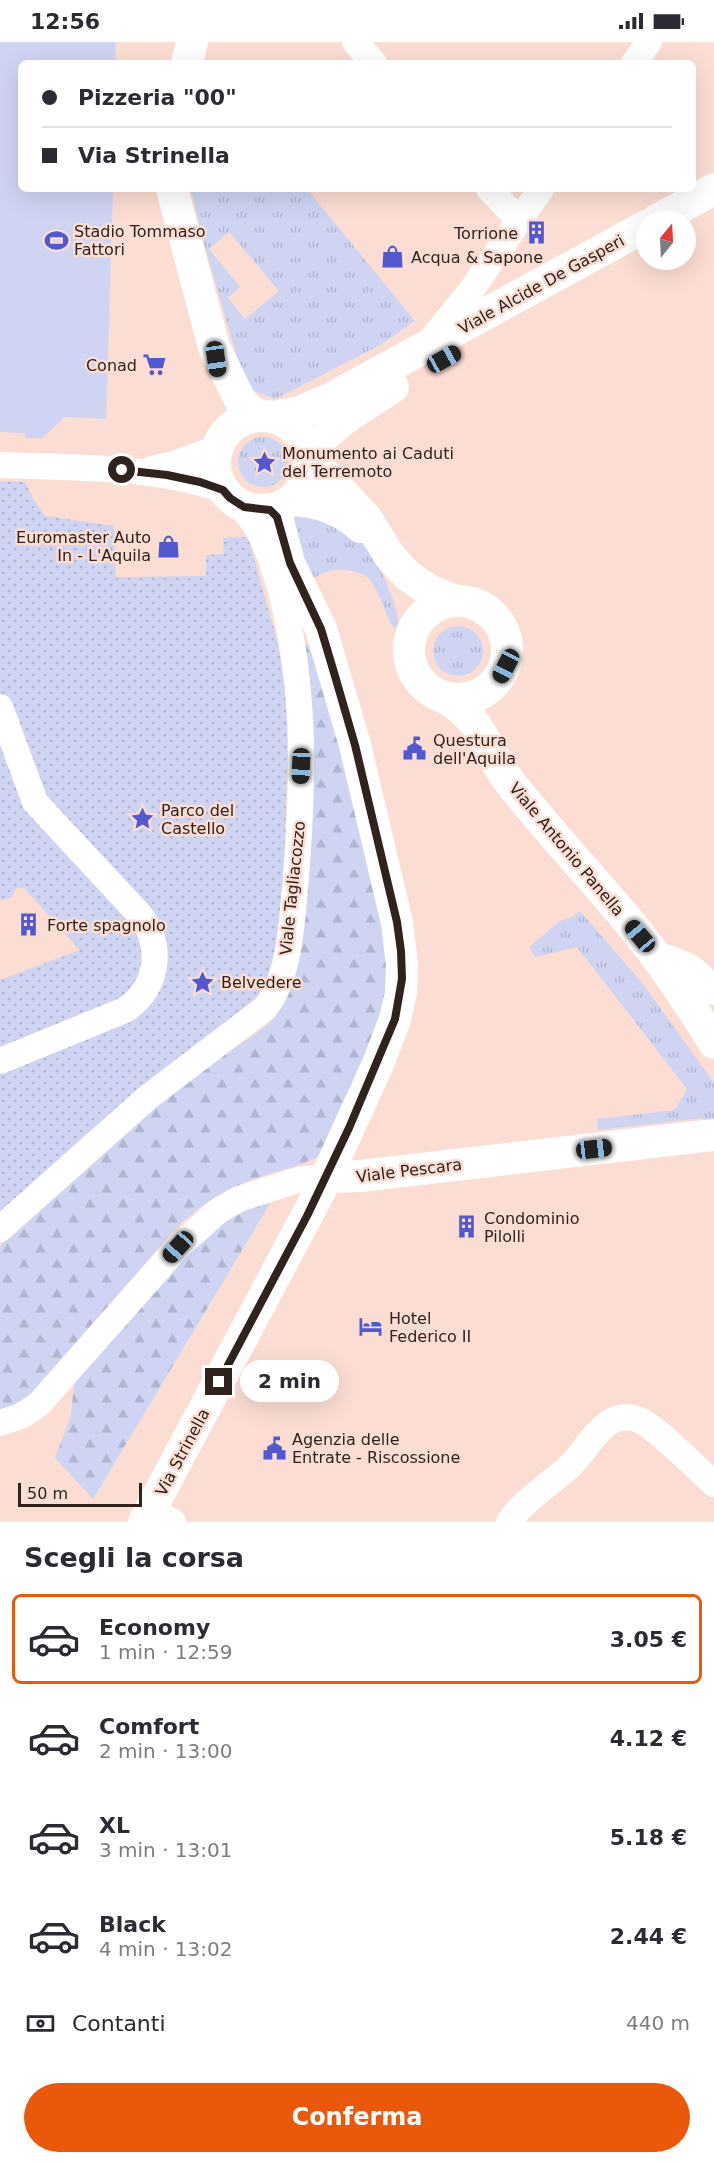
<!DOCTYPE html>
<html lang="it">
<head>
<meta charset="utf-8">
<style>
  :root { --surface:#fff; --page:#f7f7f7; --text:#2b2b33; --muted:#7c7c81; --line:#e1e1e2; --accent:#ea580c }
  body { margin:0; font-family:"DejaVu Sans",sans-serif; background:var(--page); color:var(--text); height:100vh; display:flex; flex-direction:column; font-size:22px; white-space:nowrap }
  * { box-sizing:border-box; margin:0 }
  p { font-size:20px; color:var(--muted) }
  .icon { flex:none; width:33px; height:33px; fill:none; stroke:currentColor; stroke-width:2; stroke-linecap:round; stroke-linejoin:round }
  .map { position:relative; height:1480px; overflow:hidden }
  .side { display:flex; flex-direction:column; background:var(--surface); flex:1 }
  .side>* { flex:none }
  .banner { position:absolute; left:18px; top:18px; width:678px; height:132px; border-radius:9px; box-shadow:0 6px 24px #0002; display:grid; align-content:center; height:132px; padding:0 24px; background:var(--surface) }
  .needle { width:39px; rotate:18deg }
  .fabs { position:absolute; left:636px; top:168px; display:grid; gap:12px }
  .fabs a { display:grid; place-items:center; width:60px; height:60px; border-radius:50%; background:var(--surface); box-shadow:0 6px 24px #0002; font-size:30px }
  .scale { position:absolute; left:18px; bottom:15px; width:124px; box-sizing:border-box; padding-left:6px; border:3px solid #30231e; border-top:0; font-size:16px; line-height:21px; white-space:nowrap; color:#30231e; -webkit-text-stroke:4px #fbddd3; paint-order:stroke }
  .end { position:absolute; width:27px; height:27px; margin:-14px; border:8px solid #30231e; background:#fff; box-shadow:0 0 0 3px #fff }
  .from { border-radius:50% }
  .bubble { position:absolute; height:42px; border-radius:21px; background:var(--surface); box-shadow:0 6px 24px #0002; font-size:20px; font-weight:600; line-height:42px; text-align:center }
  .car { position:absolute; width:18px; height:36px; margin:-18px -9px; border-radius:8px; box-shadow:0 0 4px 2px #0007; background:linear-gradient(#222 24%,#8ab4d8 0 40%,#222 0 76%,#8ab4d8 0 86%,#222 0) }
  .banner b { display:flex; align-items:center; gap:21px; height:57px; font-size:22px }
  .banner b+b { border-top:2px solid var(--line) }
  .banner i { width:15px; height:15px; background:var(--text) }
  ul { padding:0; list-style:none }
  li { display:flex; align-items:center; gap:18px; height:90px; margin:0 12px 9px; padding:0 12px; border:3px solid transparent; border-radius:9px }
  li div { flex:1 }
  li b { display:block; font-size:22px }
  li em { font-style:normal; font-weight:600 }
  li.current { border-color:var(--accent) }
  li>.icon { width:54px; height:54px; stroke-width:1.5 }
  h2 { padding:0 24px; font-size:27px; line-height:72px }
  .pay { display:flex; align-items:center; gap:15px; height:66px; padding:0 24px; font-size:22px }
  .pay p { margin-inline-start:auto }
  .button { display:flex; gap:12px; margin-top:auto; padding:12px 24px }
  .button a { flex:1; height:69px; border-radius:36px; background:var(--accent); color:#fff; font-size:24px; font-weight:600; line-height:69px; text-align:center }
  .status { display:flex; justify-content:space-between; align-items:center; height:42px; padding:0 30px; background:var(--surface); direction:ltr }
  .status svg { height:16px; fill:currentColor }
  .map>svg:first-child { display:block }
  .grass { fill:url(#grass-tufts); fill-rule:evenodd }
  .forest { fill:url(#forest-firs) }
  .park { fill:url(#park-dots) }
  .pitch { fill:#ced4f2 }
  .lines { fill:none; stroke-linecap:round; stroke-linejoin:round }
  .minor { stroke:#fff; stroke-width:26 }
  .major { stroke:#fff; stroke-width:32 }
  .route { stroke:#30231e; stroke-width:8 }
  .labels { text-anchor:middle; stroke-width:5; stroke-linejoin:round; paint-order:stroke }
  .poi-label { font-size:16px; fill:#30231e; stroke:#fbddd3; text-anchor:start }
  .street-label { font-size:16px; fill:#30231e; stroke:#fbddd3 }
</style>
</head>
<body>
<div class="status"><b>12:56</b><svg viewBox="0 0 49 12"><path d="M0 12V9h3v3zM5 12V6h3v6zM10 12V3h3v9zM15 12V0h3v12zM26 1h20v11H26zM47 4h2v5h-2z"/></svg></div>
<div class="map">
<svg width="714" height="1480" viewBox="0 0 714 1480">
  <defs>
    <pattern id="grass-tufts" width="24" height="20" patternUnits="userSpaceOnUse" patternTransform="scale(1.5)"><rect width="24" height="20" fill="#ced4f2"/><path d="M3 7l-1-3M5 7V3M7 7l1-3M15 17l-1-3M17 17v-4M19 17l1-3" fill="none" stroke="#b1b6cf"/></pattern>
    <pattern id="forest-firs" width="22" height="20" patternUnits="userSpaceOnUse" patternTransform="scale(1.5)"><rect width="22" height="20" fill="#ced4f2"/><path d="M5 1l3.5 6h-7zM16 11l3.5 6h-7z" fill="#b1b6cf"/></pattern>
    <pattern id="park-dots" width="8" height="8" patternUnits="userSpaceOnUse" patternTransform="scale(1.5)"><rect width="8" height="8" fill="#ced4f2"/><path d="M2 2h.1M6 6h.1" fill="none" stroke="#b1b6cf" stroke-width="1.8" stroke-linecap="round"/></pattern>
  </defs>
  <rect width="100%" height="100%" fill="#fbddd3"/>
  <!-- grass -->
  <path class="grass" d="M191,147H307L415,279L382,302L275,357L246,346L204,202ZM229,190L279,249L245,277L228,256L240,245L209,207Z
    M238 420a25 25 0 1 1 50 0a25 25 0 1 1-50 0Z
    M296,468C316,476 338,484 357,495C372,504 403,569 398,587L394,585L390,580C384,567 379,549 370,538C367,534 362,532 358,531C338,523 322,529 306,542L291,505L293,470Z
    M433 609a25 25 0 1 1 50 0a25 25 0 1 1-50 0Z
    M580,869L643,942L714,1041V1078L703,1079L702,1076L598,1088L597,1077L675,1068L687,1047L577,905L535,915L529,905L560,879L572,875Z"/>
  <!-- forest -->
  <path class="forest" d="M311,602L369,797L389,901L386,964L324,1110C307,1123 288,1126 268,1132C231,1144 202,1160 175,1187L33,1350L15,1364L0,1368V1204C39,1166 80,1130 121,1094C144,1074 166,1053 189,1034C215,1013 262,996 280,968C296,943 299,913 303,885C316,792 307,698 304,604Z
    M272,1158L93,1457L55,1416L71,1373L74,1342L170,1228L222,1175Z"/>
  <!-- park -->
  <path class="park" d="M535,180L542,182L547,190L543,199L537,202L529,200L525,192L531,181Z
    M0,439L25,440L33,456L45,474L114,484L116,535L206,534V513L224,512L223,496L248,495L278,602L285,645L288,684L284,840L276,909L268,938L262,949L251,962L169,1023L0,1176V938L80,908L24,846H16L11,856L0,858Z"/>
  <!-- pitch -->
  <path class="pitch" d="M0,0H115L116,21H21V147H113L106,377L65,375L42,396H26L25,391L0,390Z"/>
  <g class="lines">
    <!-- minor -->
    <path class="minor" d="M355,0L374,21
      M634,21L649,0
      M489,147L520,179
      M430,299L470,250L541,147
      M0,423C75,426 152,423 223,448
      M152,427L174,422L217,406
      M0,665L35,760L140,873C164,905 158,946 125,968L0,1019
      M654,912C682,920 697,924 714,950
      M0,1187L147,1056L265,966C291,935 292,874 296,835C304,733 306,631 276,533C267,505 259,482 238,462
      M0,1381L21,1374L38,1363L178,1205L218,1169L239,1157L298,1138L326,1135
      M151,1468L173,1480
      M509,1480C525,1456 553,1441 573,1421C586,1407 594,1390 610,1380C618,1375 628,1374 637,1377C656,1384 697,1427 714,1442"/>
    <!-- major -->
    <path class="major" d="M187,21L192,0
      M172,147L214,305L240,358L249,368L260,374
      M657,178L714,147
      M215 421a47 47 0 1 1 94 0a47 47 0 1 1-94 0Z
      M273,375L300,370L330,357L646,184
      M308,411C331,383 362,365 393,345
      M308,414L366,476L389,513L407,533L430,549L453,558
      M291,458C317,459 342,468 361,485
      M409 608a49 49 0 1 1 98 0a49 49 0 1 1-98 0Z
      M443,655C484,676 483,706 509,739C550,792 597,840 639,892C666,927 691,963 714,1001
      M326,1135L361,1134L714,1093
      M144,1480L321,1147L378,1022L395,977L401,951L402,923L397,881L355,703L321,587L289,521L277,475L270,467"/>
  </g>
  <g class="lines">
    <!-- route -->
    <path class="route" d="M122,428L167,433L200,440L223,448L230,456L244,465L270,468L277,475L290,521L321,587L335,634L355,703L397,880L401,909L402,937L395,977L349,1086L307,1174L219,1340"/>
  </g>
  <!-- icons -->
  <defs>
    <symbol id="building-bare" viewBox="-9 -9 18 18"><path d="M-4-6H4V6H1V3H-1V6H-4ZM-2.5-4.3h1.7v1.8h-1.7ZM.8-4.3h1.7v1.8H.8ZM-2.5-1h1.7V.8h-1.7ZM.8-1h1.7V.8H.8Z" fill="#5259d0" stroke="#fbddd3" stroke-width="2.5" paint-order="stroke"/></symbol>
    <symbol id="stadium-bare" viewBox="-9 -9 18 18"><path d="M0-5a6.5 5 0 1 0 0 10a6.5 5 0 1 0 0-10ZM-3.5-1.8h7v3.6h-7Z" fill="#5259d0" stroke="#fbddd3" stroke-width="2.5" paint-order="stroke"/></symbol>
    <symbol id="shop-bare" viewBox="-9 -9 18 18"><path d="M-5-2.5h2.3a2.7 3.5 0 0 1 5.4 0H5L5.5 6h-11ZM-1.5-2.5h3a1.5 2.3 0 0 0-3 0Z" fill="#5259d0" stroke="#fbddd3" stroke-width="2.5" paint-order="stroke"/></symbol>
    <symbol id="supermarket-bare" viewBox="-9 -9 18 18"><path d="M-6-5.5h2.5l.6 2H6L4.5 2H-2.5L-4.4-4H-6ZM-1.5 3.2a1.3 1.3 0 1 0 .1 0ZM3 3.2a1.3 1.3 0 1 0 .1 0Z" fill="#5259d0" stroke="#fbddd3" stroke-width="2.5" paint-order="stroke"/></symbol>
    <symbol id="sight-bare" viewBox="-9 -9 18 18"><path d="M0-6L1.8-2.2L6-1.7L2.9 1.2L3.7 5.4L0 3.3L-3.7 5.4L-2.9 1.2L-6-1.7L-1.8-2.2Z" fill="#5259d0" stroke="#fbddd3" stroke-width="2.5" paint-order="stroke"/></symbol>
    <symbol id="civic-bare" viewBox="-9 -9 18 18"><path d="M-.6-6.5H3V-4.5H.6V-3L4-1V1h2V6H-6V1h2V-1L-.6-3ZM-1.2 2.5V6h2.4V2.5Z" fill="#5259d0" stroke="#fbddd3" stroke-width="2.5" paint-order="stroke"/></symbol>
    <symbol id="hotel-bare" viewBox="-9 -9 18 18"><path d="M-6-4.5h1.5V1H6V5H4.5V3h-9V5H-6ZM-4 0a1.8 1.8 0 1 1 3.6 0ZM.5 0V-2.5h3Q6-2.5 6 0Z" fill="#5259d0" stroke="#fbddd3" stroke-width="2.5" paint-order="stroke"/></symbol>
  </defs>
  <g fill-rule="evenodd">
    <use href="#building-bare" x="520" y="174" width="33" height="33"/>
    <use href="#stadium-bare" x="40" y="182" width="33" height="33"/>
    <use href="#shop-bare" x="376" y="198" width="33" height="33"/>
    <use href="#supermarket-bare" x="138" y="306" width="33" height="33"/>
    <use href="#sight-bare" x="248" y="404" width="33" height="33"/>
    <use href="#shop-bare" x="152" y="488" width="33" height="33"/>
    <use href="#civic-bare" x="398" y="690" width="33" height="33"/>
    <use href="#sight-bare" x="126" y="760" width="33" height="33"/>
    <use href="#building-bare" x="12" y="866" width="33" height="33"/>
    <use href="#sight-bare" x="186" y="924" width="33" height="33"/>
    <use href="#building-bare" x="450" y="1168" width="33" height="33"/>
    <use href="#hotel-bare" x="354" y="1268" width="33" height="33"/>
    <use href="#civic-bare" x="258" y="1390" width="33" height="33"/>
  </g>
  <g class="labels">
    <!-- poi labels -->
    <g class="poi-label">
      <text x="74" y="195">Stadio Tommaso<tspan x="74" dy="18">Fattori</tspan></text>
      <text x="518" y="197" text-anchor="end">Torrione</text>
      <text x="411" y="221">Acqua &amp; Sapone</text>
      <text x="137" y="329" text-anchor="end">Conad</text>
      <text x="282" y="417">Monumento ai Caduti<tspan x="282" dy="18">del Terremoto</tspan></text>
      <text x="151" y="501" text-anchor="end">Euromaster Auto<tspan x="151" dy="18">In - L'Aquila</tspan></text>
      <text x="433" y="704">Questura<tspan x="433" dy="18">dell'Aquila</tspan></text>
      <text x="161" y="774">Parco del<tspan x="161" dy="18">Castello</tspan></text>
      <text x="47" y="889">Forte spagnolo</text>
      <text x="221" y="946">Belvedere</text>
      <text x="484" y="1182">Condominio<tspan x="484" dy="18">Pilolli</tspan></text>
      <text x="389" y="1282">Hotel<tspan x="389" dy="18">Federico II</tspan></text>
      <text x="292" y="1403">Agenzia delle<tspan x="292" dy="18">Entrate - Riscossione</tspan></text>
    </g>
    <!-- street labels -->
    <g class="street-label">
      <text transform="translate(541 242) rotate(-29)" y="6">Viale Alcide De Gasperi</text>
      <text transform="translate(567 807) rotate(50)" y="6">Viale Antonio Panella</text>
      <text transform="translate(292 846) rotate(-84)" y="6">Viale Tagliacozzo</text>
      <text transform="translate(409 1128) rotate(-7)" y="6">Viale Pescara</text>
      <text transform="translate(182 1410) rotate(-62)" y="6">Via Strinella</text>
    </g>
  </g>
</svg>
<div class="fabs">
<a><svg class="needle" viewBox="-14 -14 28 28"><path d="M0-13l5 13h-10z" fill="#e53935"/><path d="M0 13l5-13h-10z" fill="#7c7c81"/></svg></a>
</div>
<div class="scale">50 m</div>
<i class="end from" style="left:122px;top:428px"></i>
<i class="end" style="left:219px;top:1340px"></i>
<div class="bubble" style="left:240px;top:1318px;width:99px">2 min</div>
<i class="car" style="left:216px;top:317px;rotate:172deg"></i>
<i class="car" style="left:444px;top:317px;rotate:61deg"></i>
<i class="car" style="left:506px;top:624px;rotate:207deg"></i>
<i class="car" style="left:301px;top:724px;rotate:182deg"></i>
<i class="car" style="left:640px;top:894px;rotate:320deg"></i>
<i class="car" style="left:594px;top:1107px;rotate:83deg"></i>
<i class="car" style="left:178px;top:1205px;rotate:222deg"></i>
<div class="banner">
<b><i class="from"></i>Pizzeria &quot;00&quot;</b>
<b><i></i>Via Strinella</b>
</div>
</div>
<section class="side">
<h2>Scegli la corsa</h2>
<ul>
<li class="current"><svg class="icon" aria-label="car" viewBox="0 0 24 24"><path d="M5 17H2v-5l4-1 3-4h7l3 4 3 1v5h-3M9 17h6M6 11h13"/><circle cx="7" cy="17" r="2"/><circle cx="17" cy="17" r="2"/></svg><div><b>Economy</b><p>1 min · 12:59</p></div><em>3.05 €</em></li>
<li><svg class="icon" aria-label="car" viewBox="0 0 24 24"><path d="M5 17H2v-5l4-1 3-4h7l3 4 3 1v5h-3M9 17h6M6 11h13"/><circle cx="7" cy="17" r="2"/><circle cx="17" cy="17" r="2"/></svg><div><b>Comfort</b><p>2 min · 13:00</p></div><em>4.12 €</em></li>
<li><svg class="icon" aria-label="car" viewBox="0 0 24 24"><path d="M5 17H2v-5l4-1 3-4h7l3 4 3 1v5h-3M9 17h6M6 11h13"/><circle cx="7" cy="17" r="2"/><circle cx="17" cy="17" r="2"/></svg><div><b>XL</b><p>3 min · 13:01</p></div><em>5.18 €</em></li>
<li><svg class="icon" aria-label="car" viewBox="0 0 24 24"><path d="M5 17H2v-5l4-1 3-4h7l3 4 3 1v5h-3M9 17h6M6 11h13"/><circle cx="7" cy="17" r="2"/><circle cx="17" cy="17" r="2"/></svg><div><b>Black</b><p>4 min · 13:02</p></div><em>2.44 €</em></li>
</ul>
<div class="pay"><svg class="icon" aria-label="cash" viewBox="0 0 24 24"><path d="M3 7h18v10H3z"/><circle cx="12" cy="12" r="2"/></svg>Contanti<p>440 m</p></div>
<div class="button"><a>Conferma</a></div>
</section>
</body>
</html>
